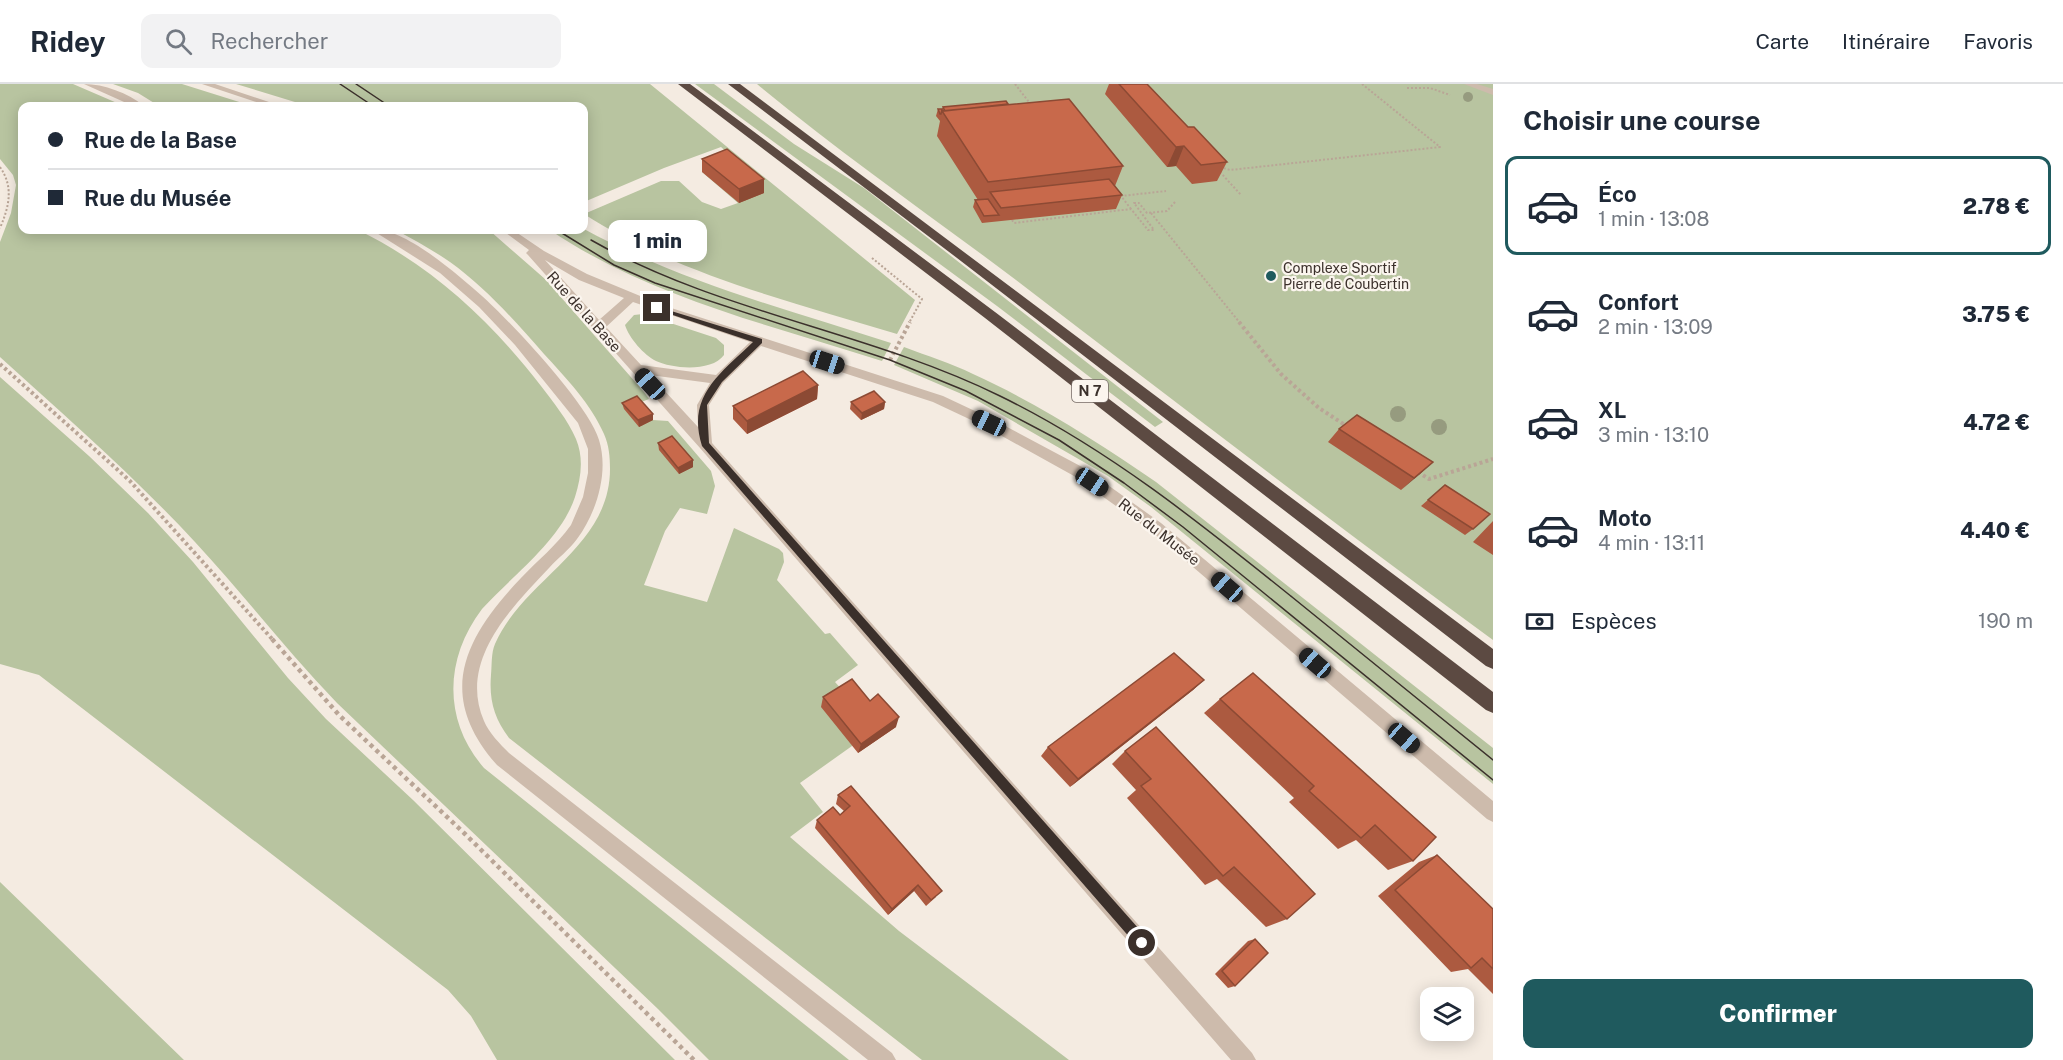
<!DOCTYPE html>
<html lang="fr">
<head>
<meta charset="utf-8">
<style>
  :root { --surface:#fff; --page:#f2f2f3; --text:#1f2937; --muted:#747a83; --line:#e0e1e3; --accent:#1f5a5e }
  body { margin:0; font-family:"Public Sans",sans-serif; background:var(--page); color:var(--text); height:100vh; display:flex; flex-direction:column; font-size:22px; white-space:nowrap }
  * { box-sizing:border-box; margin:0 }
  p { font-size:20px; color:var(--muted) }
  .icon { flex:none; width:33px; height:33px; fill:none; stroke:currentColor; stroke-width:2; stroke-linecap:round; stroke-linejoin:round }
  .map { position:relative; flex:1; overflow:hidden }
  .details { display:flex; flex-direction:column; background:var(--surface); width:570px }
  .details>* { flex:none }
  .banner { position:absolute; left:18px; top:18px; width:570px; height:132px; border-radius:12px; box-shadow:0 3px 15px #0003; display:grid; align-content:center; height:132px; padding:0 30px; background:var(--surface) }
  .fabs { position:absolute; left:1420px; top:903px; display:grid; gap:12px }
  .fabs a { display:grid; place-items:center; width:54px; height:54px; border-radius:12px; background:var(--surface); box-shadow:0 3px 15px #0003; font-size:30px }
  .end { position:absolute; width:27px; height:27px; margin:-14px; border:8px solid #3b302b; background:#fff; box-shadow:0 0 0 3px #fff }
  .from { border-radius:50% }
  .bubble { position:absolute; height:42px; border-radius:12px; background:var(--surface); box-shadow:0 3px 15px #0003; font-size:20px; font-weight:800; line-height:42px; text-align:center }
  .car { position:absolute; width:18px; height:36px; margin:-18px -9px; border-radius:8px; box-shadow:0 0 4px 2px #0007; background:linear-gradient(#222 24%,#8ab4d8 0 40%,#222 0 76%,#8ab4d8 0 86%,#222 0) }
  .banner b { display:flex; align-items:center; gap:21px; height:57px; font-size:22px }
  .banner b+b { border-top:2px solid var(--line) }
  .banner i { width:15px; height:15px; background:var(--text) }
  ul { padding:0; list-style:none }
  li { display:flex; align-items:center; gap:18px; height:99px; margin:0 12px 9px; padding:0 18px; border:3px solid transparent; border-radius:12px }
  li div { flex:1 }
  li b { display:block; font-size:22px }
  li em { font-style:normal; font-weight:800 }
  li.on { border-color:var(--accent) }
  li>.icon { width:54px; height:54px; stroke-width:1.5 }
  h2 { padding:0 30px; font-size:27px; line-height:72px }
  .pay { display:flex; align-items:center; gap:15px; height:66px; padding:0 30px; font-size:22px }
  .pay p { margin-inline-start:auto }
  .button { display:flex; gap:12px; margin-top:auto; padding:12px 30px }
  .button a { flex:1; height:69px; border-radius:12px; background:var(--accent); color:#fff; font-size:24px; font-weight:800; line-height:69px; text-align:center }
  header { display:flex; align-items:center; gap:36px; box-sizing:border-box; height:84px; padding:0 30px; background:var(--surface); border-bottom:2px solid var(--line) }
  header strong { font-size:28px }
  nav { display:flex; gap:33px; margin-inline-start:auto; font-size:21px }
  .search { width:420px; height:54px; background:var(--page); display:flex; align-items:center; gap:15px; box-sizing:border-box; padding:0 21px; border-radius:12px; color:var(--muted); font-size:22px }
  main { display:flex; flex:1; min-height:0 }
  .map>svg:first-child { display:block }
  .green { fill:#b8c4a0 }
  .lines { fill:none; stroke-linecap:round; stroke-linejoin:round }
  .path-far2 { stroke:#b9a596; stroke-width:2; stroke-dasharray:2 2; stroke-linecap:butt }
  .path-far1 { stroke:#b9a596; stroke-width:4; stroke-dasharray:3 3; stroke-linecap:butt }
  .path { stroke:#b9a596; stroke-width:4.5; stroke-dasharray:4 4; stroke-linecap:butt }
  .minor { fill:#cdbbac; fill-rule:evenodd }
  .highway { fill:#5c4a42; fill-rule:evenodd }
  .tram { stroke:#3b302b; stroke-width:1.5 }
  .tree { fill:#969b7f }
  .wall { fill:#ac5a40 }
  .shaded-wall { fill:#8c4a34 }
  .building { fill:#c8694b; stroke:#8c4a34; stroke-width:1.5 }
  .route { fill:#3b302b }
  .poi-dot { fill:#1f5a5e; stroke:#fbf5ee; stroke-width:2 }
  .labels { text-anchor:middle; stroke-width:4.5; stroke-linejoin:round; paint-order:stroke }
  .far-poi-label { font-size:14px; fill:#3b302b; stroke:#fbf5ee; text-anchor:start }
  .shield { fill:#fbf5ee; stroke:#756b66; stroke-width:1.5 }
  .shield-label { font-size:14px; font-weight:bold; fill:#3b302b }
  .street-label { font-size:15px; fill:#3b302b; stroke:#fbf5ee }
</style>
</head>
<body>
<header>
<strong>Ridey</strong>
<div class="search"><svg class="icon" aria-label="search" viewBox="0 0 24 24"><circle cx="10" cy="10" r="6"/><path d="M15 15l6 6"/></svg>Rechercher</div>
<nav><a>Carte</a><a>Itinéraire</a><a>Favoris</a></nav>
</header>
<main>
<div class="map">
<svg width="1493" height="976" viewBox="0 0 1493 976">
  <rect width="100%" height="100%" fill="#f4ebe1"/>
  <!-- green -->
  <path class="green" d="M0,0H73L124,22H22V146H358C432,182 491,237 541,302C553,318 568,336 576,355C584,374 581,394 575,413C561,456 512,492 482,525C444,575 443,637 484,684L849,976H709L658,925L337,619C287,567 244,511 195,458C134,392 66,333 0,273V158L11,129L16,101L13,91L0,75Z
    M113,0H182L252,22H159L138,9Z
    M236,0H650L915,216L897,250C790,217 679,191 584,130L661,97H679L702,118L721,125L738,119L702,88L735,76L721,63L664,84L584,118V22H308Z
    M695,0H714L794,60L864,104L1163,338L1155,343L997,222Z
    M757,0H1493V556C1332,438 1174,317 1016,196C930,131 840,69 757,0Z
    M584,145C681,198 786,225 891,259L882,277C770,241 649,213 550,146Z
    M396,146H489L545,195L644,308L649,315L639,319L653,336L668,337L711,387L715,402L707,430L680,424L665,447L644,501L707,518L734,444L779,465L783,469L784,478L777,496L825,550L830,549L858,581L835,598L844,608L852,662L800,699L823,728L790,753L899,847L1069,976H922L509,654C494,634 489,616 491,591C492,581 491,569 495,560C523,495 610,464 610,385C610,373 609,361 604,350C591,320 566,294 544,270C515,237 486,204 450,178C433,166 414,156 396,146Z
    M643,230L716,254L724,261V271C712,288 673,285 656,277C644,271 629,254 625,241L634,231Z
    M904,263C927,272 951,279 973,290C1037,319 1098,358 1156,398L1493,664V700L1151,423L1108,392L978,317L894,281Z
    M0,293L89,372L148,429L193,478L288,594L326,635L413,716L675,976H497L471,932L448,906L39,591L0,580Z
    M0,798L184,976H0Z"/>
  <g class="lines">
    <!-- path-far2 -->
    <path class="path-far2" d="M1015,0L1032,22
      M1407,4H1430L1450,11
      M0,83C14,103 9,123 0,144
      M1220,83L1230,86L1440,63L1362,0
      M1220,88L1241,111
      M1131,125L1121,112L1166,107
      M1151,129L1240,239
      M1012,136L1014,139L1131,125L1148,146H1154L1134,119H1139L1147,129L1167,127L1175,118
      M872,174L922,215L909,239"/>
    <!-- path-far1 -->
    <path class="path-far1" d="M1239,238L1281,290L1319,324L1348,343
      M890,276L910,238
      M0,280L130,397L273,556
      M1418,388L1429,395L1493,375"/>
    <!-- path -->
    <path class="path" d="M272,555L339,631L465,750L694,976"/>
    <!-- minor -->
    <path class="minor" d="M84,0C104,0 128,9 144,22H133Z
      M202,0H215L281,22H268Z
      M1464,0H1477L1493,5V11Z
      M372,146C403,142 458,191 482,212C511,238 589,321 599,356C609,388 597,428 577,455C569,466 558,474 549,484C511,524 458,577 484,637C489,649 500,660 509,669L892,969L896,976H868L497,681C435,611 464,554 521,494C537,477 557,461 571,441L583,413L588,389V365L578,339L515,261L479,223L440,189Z
      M502,146H513L544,167L587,190L662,221L943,312L994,336L1084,384L1161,439L1493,717V738L1487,735L1151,447L1074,392L984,342L933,318L761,262L723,299L709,321L712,359L1252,969L1256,976H1231L700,364L597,248L593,247L592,243L528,171L526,169L529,166ZM545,176L579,196L624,214L599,236ZM633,218L750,258L716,291L641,281L606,243ZM650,291L710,299L697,321L698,343Z"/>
    <!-- highway -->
    <path class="highway" d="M678,0H690L995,228L1493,608V629L1486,626L985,234Z
      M728,0H740L1493,565V585L1486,582L957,174Z"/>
    <!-- tram -->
    <path class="tram" d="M340,0L373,22
      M356,0L389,22
      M557,146L614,181L655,199L890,276L966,307L1059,356L1124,399L1183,443L1493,696
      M591,156C719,229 868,247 1000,312C1107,364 1200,439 1292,513C1359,567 1426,622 1493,676"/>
  </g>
  <!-- trees -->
  <g class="tree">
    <circle cx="1468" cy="13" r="5"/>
    <circle cx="1398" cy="330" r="8"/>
    <circle cx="1439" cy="343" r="8"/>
  </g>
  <!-- wall -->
  <path class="wall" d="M1109,0H1147L1188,43L1227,78L1217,97L1192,100L1176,82L1167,83L1105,10Z
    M1008,20L1123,82L1115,102L1122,111L1116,125L982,139L973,123L975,116H978L937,52L940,37L936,32L938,25H942L943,23Z
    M702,75L764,109L739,119L702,88Z
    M818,301L817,315L747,350L733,335V322Z
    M851,318H885L884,325L861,336L850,325Z
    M622,319L653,336L639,343L624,325Z
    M1339,345L1433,378L1401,406L1328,358Z
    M658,359L693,383L679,390L659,366Z
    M1445,401L1473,445L1465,451L1421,422Z
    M1493,437V471L1473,458Z
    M1253,589L1413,777L1388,786L1356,756L1338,765L1289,718L1294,714L1204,629L1220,615Z
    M1204,596L1193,606L1070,703L1041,672L1048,663Z
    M823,613L870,617L896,643L858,669L821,623Z
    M1125,667L1287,835L1266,843L1217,795L1205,801L1127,714L1136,706L1112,680Z
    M851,702L936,813L926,822L914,807L888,831L815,744L817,736L840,731L844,727L836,720L838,711Z
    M1437,771L1493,825V910L1468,885L1451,888L1378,812L1419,778Z
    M1255,855L1235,902L1228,904L1215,890L1248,857Z"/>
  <!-- shaded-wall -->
  <path class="shaded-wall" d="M1184,62L1176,82L1167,83L1176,63Z
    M764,95V109L739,119V105Z
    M818,301L817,315L747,350V337Z
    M885,318L884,325L861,336L862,329Z
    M653,330V336L639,343L638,336Z
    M693,376V383L679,390L678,384Z
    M1433,378L1420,390L1401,406L1414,394Z
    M1204,596L1193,606L1070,703L1078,695Z
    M899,633L896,643L858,669L861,660Z
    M918,801L914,807L888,831L892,825Z"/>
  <!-- building -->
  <path class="building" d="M1119,0H1147L1188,43H1194L1227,78L1201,81L1184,62L1176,63Z
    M1069,15L1123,82L988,98L942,27Z
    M1006,17L1008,20L945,27L943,23Z
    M938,25H942L941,30H940Z
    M727,65L764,95L739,105L702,75Z
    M1109,95L1122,111L1001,124L990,108Z
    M988,115L999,131L984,132L975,116Z
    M803,287L818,301L747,337L733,322Z
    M874,307L885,318L862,329L851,318Z
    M637,312L653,330L638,336L622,319Z
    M1357,331L1433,378L1414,394L1339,345Z
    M672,352L693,376L678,384L658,359Z
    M1445,401L1490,430L1473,445L1428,416Z
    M1174,569L1204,596L1078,695L1048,663Z
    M1253,589L1436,753L1413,777L1375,741L1361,754L1309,707L1314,702L1220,615Z
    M852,595L870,617L878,610L899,633L861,660L823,613Z
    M1156,643L1315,810L1287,835L1234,783L1223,792L1141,702L1151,695L1125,667Z
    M851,702L942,807L931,816L918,801L892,825L817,736L833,723L840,731L850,722L838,711Z
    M1437,771L1493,825V885L1482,874L1471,884L1395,806Z
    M1255,855L1268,869L1235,902L1222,887Z"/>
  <!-- route -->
  <path class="route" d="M655,222L762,255V259L722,298L707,321L709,359L1147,854L1149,859L1147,863L1142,865L1138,863L702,362C686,312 721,289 753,258L655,225Z"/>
  <!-- markers -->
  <circle class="poi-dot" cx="1271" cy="192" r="6"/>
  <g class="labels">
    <!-- far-poi labels -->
    <g class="far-poi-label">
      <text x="1283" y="189">Complexe Sportif<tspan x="1283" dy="16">Pierre de Coubertin</tspan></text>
    </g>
    <!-- shield labels -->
    <rect class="shield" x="1072" y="296" width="36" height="22" rx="4.5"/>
    <g class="shield-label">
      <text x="1090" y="312">N 7</text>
    </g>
    <!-- street labels -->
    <g class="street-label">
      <text transform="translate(584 228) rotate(48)" y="5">Rue de la Base</text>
      <text transform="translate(1159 448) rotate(38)" y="5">Rue du Musée</text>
    </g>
  </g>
</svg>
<div class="fabs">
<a><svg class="icon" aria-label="layers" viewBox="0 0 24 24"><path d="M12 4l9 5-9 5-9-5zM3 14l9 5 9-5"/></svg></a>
</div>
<i class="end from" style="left:1142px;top:859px"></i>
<i class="end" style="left:657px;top:224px"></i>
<div class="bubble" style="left:608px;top:136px;width:99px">1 min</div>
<i class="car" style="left:827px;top:278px;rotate:108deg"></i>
<i class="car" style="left:650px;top:300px;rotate:317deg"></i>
<i class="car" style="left:989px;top:339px;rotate:295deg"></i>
<i class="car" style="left:1092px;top:398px;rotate:124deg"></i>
<i class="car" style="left:1227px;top:503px;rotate:311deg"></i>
<i class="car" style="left:1315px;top:579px;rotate:311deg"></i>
<i class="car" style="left:1404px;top:654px;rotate:131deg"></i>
<div class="banner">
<b><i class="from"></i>Rue de la Base</b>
<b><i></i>Rue du Musée</b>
</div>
</div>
<section class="details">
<h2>Choisir une course</h2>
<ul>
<li class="on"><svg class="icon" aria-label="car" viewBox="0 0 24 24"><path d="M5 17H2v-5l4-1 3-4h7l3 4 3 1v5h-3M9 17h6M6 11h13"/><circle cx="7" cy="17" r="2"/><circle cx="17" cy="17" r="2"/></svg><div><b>Éco</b><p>1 min · 13:08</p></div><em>2.78 €</em></li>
<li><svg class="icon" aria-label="car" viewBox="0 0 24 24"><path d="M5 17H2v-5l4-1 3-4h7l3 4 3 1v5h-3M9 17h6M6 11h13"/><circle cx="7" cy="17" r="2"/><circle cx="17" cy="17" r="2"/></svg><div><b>Confort</b><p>2 min · 13:09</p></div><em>3.75 €</em></li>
<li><svg class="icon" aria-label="car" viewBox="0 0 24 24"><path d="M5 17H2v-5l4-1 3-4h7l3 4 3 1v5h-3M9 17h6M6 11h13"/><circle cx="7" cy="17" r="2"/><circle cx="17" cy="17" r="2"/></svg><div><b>XL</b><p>3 min · 13:10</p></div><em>4.72 €</em></li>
<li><svg class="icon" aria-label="car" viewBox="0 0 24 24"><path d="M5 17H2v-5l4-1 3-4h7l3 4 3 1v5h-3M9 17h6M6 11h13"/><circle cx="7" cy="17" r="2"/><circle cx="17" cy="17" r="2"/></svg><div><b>Moto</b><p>4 min · 13:11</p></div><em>4.40 €</em></li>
</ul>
<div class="pay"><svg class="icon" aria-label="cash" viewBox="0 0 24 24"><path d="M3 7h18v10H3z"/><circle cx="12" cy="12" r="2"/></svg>Espèces<p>190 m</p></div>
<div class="button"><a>Confirmer</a></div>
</section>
</main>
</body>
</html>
